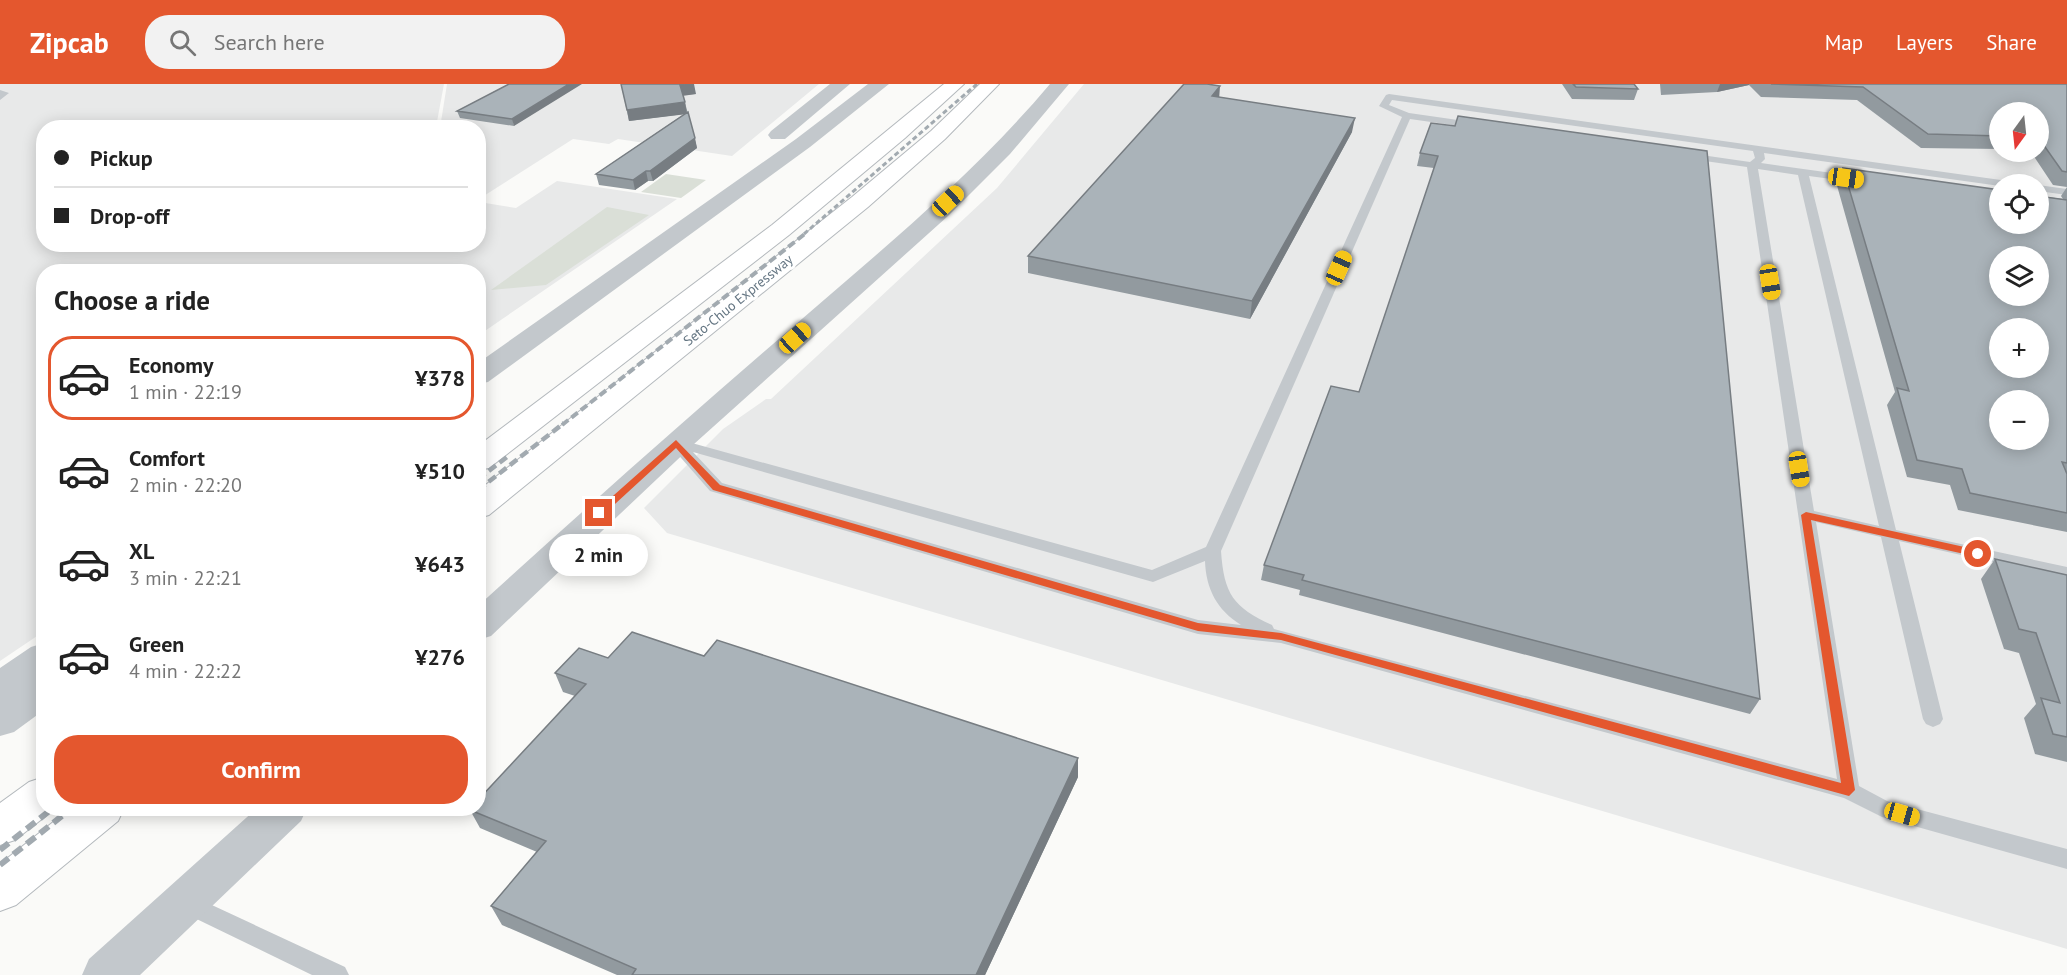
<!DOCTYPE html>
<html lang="en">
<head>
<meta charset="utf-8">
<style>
  :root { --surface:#fff; --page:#f2f2f2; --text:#222; --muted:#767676; --line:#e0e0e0; --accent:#e4572e }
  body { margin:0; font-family:"PT Sans",sans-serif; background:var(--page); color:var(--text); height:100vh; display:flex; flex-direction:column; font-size:22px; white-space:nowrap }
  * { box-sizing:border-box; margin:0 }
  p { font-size:20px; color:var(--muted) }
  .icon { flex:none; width:33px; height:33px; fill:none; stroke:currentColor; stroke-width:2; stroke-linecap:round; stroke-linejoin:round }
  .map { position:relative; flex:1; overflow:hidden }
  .drawer { position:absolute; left:36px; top:180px; width:450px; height:552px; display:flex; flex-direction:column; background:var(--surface); border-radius:24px; box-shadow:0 3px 15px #0003 }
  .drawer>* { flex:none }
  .hud { position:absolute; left:36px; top:36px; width:450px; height:132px; border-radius:24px; box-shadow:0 3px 15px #0003; display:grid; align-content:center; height:132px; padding:0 18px; background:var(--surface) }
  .needle { width:39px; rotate:195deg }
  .controls { position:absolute; left:1989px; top:18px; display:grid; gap:12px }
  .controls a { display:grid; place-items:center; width:60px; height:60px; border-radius:50%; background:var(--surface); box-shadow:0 3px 15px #0003; font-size:30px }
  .end { position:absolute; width:27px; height:27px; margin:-14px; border:8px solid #e4572e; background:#fff; box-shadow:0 0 0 3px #fff }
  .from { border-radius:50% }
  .bubble { position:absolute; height:42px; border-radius:21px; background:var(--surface); box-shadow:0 3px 15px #0003; font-size:20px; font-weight:700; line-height:42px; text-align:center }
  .car { position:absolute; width:18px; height:36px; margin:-18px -9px; border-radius:8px; box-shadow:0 0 4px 2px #0007; background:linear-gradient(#f5c518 24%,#345 0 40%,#f5c518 0 76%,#345 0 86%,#f5c518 0) }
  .hud b { display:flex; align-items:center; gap:21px; height:57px; font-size:22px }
  .hud b+b { border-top:2px solid var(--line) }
  .hud i { width:15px; height:15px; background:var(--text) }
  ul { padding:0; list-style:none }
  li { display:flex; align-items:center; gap:18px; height:84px; margin:0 12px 9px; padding:0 6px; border:3px solid transparent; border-radius:24px }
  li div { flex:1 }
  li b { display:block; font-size:22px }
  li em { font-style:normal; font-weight:700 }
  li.on { border-color:var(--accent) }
  li>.icon { width:54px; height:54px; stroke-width:1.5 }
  h2 { padding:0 18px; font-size:27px; line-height:72px }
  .cta { display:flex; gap:12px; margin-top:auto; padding:12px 18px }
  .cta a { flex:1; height:69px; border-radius:24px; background:var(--accent); color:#fff; font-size:24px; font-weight:700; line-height:69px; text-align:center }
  header { display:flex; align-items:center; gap:36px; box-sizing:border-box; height:84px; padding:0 30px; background:var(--accent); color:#fff }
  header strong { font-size:28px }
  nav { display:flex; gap:33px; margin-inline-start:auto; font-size:21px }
  .search { width:420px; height:54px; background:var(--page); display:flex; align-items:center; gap:15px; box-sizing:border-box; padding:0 21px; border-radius:24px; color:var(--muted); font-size:22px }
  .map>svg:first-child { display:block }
  .built { fill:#e8e9e9; fill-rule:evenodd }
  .green { fill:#dadfd7 }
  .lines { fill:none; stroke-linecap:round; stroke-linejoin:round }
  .motorway-casing { stroke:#b4b9bd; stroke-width:2 }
  .service { fill:#c3c8cc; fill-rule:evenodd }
  .tertiary { fill:#c3c8cc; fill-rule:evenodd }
  .motorway { fill:#fff; fill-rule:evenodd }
  .rail-far3 { stroke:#a2aab0; stroke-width:3; stroke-dasharray:5 3; stroke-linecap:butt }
  .rail-far2 { stroke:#a2aab0; stroke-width:4; stroke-dasharray:8 4; stroke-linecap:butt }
  .rail-far1 { stroke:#a2aab0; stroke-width:4.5; stroke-dasharray:9 4.5; stroke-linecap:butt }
  .rail { stroke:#a2aab0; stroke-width:6; stroke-dasharray:11 6; stroke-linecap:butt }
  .wall { fill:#929a9f }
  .shaded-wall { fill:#777d82 }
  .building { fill:#aab3b9; stroke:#777d82; stroke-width:1.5; fill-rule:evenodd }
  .route { fill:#e4572e }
  .labels { text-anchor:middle; stroke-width:6; stroke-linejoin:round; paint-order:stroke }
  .far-street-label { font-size:14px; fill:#657683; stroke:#fff }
</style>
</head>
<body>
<header>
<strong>Zipcab</strong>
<div class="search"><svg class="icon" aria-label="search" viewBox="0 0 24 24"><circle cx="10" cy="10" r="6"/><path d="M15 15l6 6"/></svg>Search here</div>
<nav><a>Map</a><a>Layers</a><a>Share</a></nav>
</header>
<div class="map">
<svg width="2067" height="891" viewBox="0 0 2067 891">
  <rect width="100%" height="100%" fill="#fafaf8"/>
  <!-- built -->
  <path class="built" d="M0,0H444L436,43L44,44V160H478L479,118L516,124L557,97L677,115L479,251L478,188H44L43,548L0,577Z
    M447,0H819L732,72L618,55L609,60L573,55L479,115L478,44H440Z
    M1084,0H2067V865L667,449L644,424L723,345L766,315H771L997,104ZM2000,28H2038V68H2000ZM2000,100H2038V140H2000ZM2000,172H2038V212H2000ZM2000,244H2038V284H2000ZM2000,316H2038V356H2000Z"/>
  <!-- green -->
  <path class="green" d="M666,90L706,96L681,114L641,108Z
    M607,123L649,131L546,201L491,206Z"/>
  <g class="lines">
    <defs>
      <path id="motorway" d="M944,0H964L905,54L789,151L489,384L478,386V362L772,141Z
        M980,0H999L945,55L868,123L489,431L478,434V407L852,113L931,47Z
        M44,693V724H56L15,756L0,761V719L29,698Z
        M71,724H124L118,737L16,821L0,827V780Z"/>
    </defs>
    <!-- motorway casing -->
    <use href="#motorway" class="motorway-casing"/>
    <!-- service -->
    <path class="service" d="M0,6L9,9L0,16Z
      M1389,10L2015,98L2016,100L2000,102L1764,69L1765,75L1761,79L1861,93L1866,96L1861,99L1809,92L1896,446L2067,483V495L1899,457L1943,635L1940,640L1933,643L1926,640L1923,635L1881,453L1816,438L1859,702L1887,717L2067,765V785L1882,733L1844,714L1281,559L1198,550L710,407L668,359L671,356H681L1152,486L1206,463L1402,33L1379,22L1386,11ZM1392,16L1753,67L1755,74L1750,78L1409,29L1389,21ZM1410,35L1747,83L1837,695L1274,545L1272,541C1233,523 1224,510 1221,467ZM1758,85L1798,91L1879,442L1814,427ZM693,368L1153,498L1205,477C1206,505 1217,526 1241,541L1198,536L722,399Z
      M2038,101L2067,105V111L2038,107Z
      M186,809L345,883L349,891H312L178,826L175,819L178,812Z"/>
    <!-- tertiary -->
    <path class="tertiary" d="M830,0H850L785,55H771L768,51L771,47Z
      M868,0H889L810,63L488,298L478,300V279L796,55Z
      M1050,0H1069L1010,70L948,132L694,360L491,552L478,556V522C578,431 678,342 780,254C873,173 970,95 1050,0Z
      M44,559V626L14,648L0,652V584L31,563Z
      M257,724H307L301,737L140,891H82L89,875Z"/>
    <!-- motorway -->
    <use href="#motorway" class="motorway"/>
    <!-- rail-far3 -->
    <path class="rail-far3" d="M804,150L977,0"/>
    <!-- rail-far2 -->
    <path class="rail-far2" d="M562,341L806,149"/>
    <!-- rail-far1 -->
    <path class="rail-far1" d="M478,395L507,373
      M478,406L564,339"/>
    <!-- rail -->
    <path class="rail" d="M0,766L53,724
      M0,781L72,724"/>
  </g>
  <!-- wall -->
  <path class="wall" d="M509,0L514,42L460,34L457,27Z
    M621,0L696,10L683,11L697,64L653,97H648L635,106L599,101L596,90L684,30L629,37Z
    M1562,0H1634L1638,5L1634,16L1572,15Z
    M1660,0H2067V448L1958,426L1950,401L1907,393L1887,321L1895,308L1836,98L1843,84L2063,115L2061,112L2067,103L2053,101L2031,68H2038V28H2000V65L1921,64L1857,16L1761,13L1749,1L1717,8L1661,11Z
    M1219,13L1352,48L1250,235L1028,189V172Z
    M1431,39L1760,615L1750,630L1299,511L1300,506L1261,496L1264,481L1359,308L1434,84L1417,82L1420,69Z
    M1995,475L2067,491V678L2035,670L2024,634L2036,620L2019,569L2004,565L1981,495Z
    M704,572L1078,693L985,891H617L502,841L491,822L537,768L480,744L470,726L575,612L563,608L555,589L608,574Z"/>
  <!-- shaded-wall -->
  <path class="shaded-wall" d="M569,0H582L514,42L512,35Z
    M685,0H694L696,10L682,12L680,1Z
    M1720,0H1749V1L1717,8Z
    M1220,2L1219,16L1212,12Z
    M685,18L687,30L629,37L627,26Z
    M1355,34L1352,48L1250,235L1252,217Z
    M695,54L697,64L653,97L650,87Z
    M646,87L648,97L635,106L633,96Z
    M1078,674V693L985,891H976Z"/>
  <!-- building -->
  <path class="building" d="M509,0H569L512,35L457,27Z
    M621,0H685L680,1L685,18L627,26Z
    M1184,0H1207L1220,2L1212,12L1355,34L1252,217L1028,172Z
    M1573,0H1634L1638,5L1576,3Z
    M1771,0H2067V88L2062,87L2038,53V28H2000V52L1928,50L1863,3Z
    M688,28L695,54L650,87H646L633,96L596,90Z
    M1458,32L1707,67L1760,615L1302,496L1304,491L1264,481L1331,302L1359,308L1438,72L1420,69L1431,39L1455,42Z
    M1843,84L2000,106V140H2038V112L2067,116V379L2062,378L2067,390V429L1970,409L1962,385L1917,376L1897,304L1909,307ZM2000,172H2038V212H2000ZM2000,244H2038V284H2000ZM2000,316H2038V356H2000Z
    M1995,475L2067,491V653L2053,650L2041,614L2060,619L2036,549L2019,545Z
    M632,548L704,572L717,556L1078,674L976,891H632L636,885L491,822L546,757L470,726V724H478V716L586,600L555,589L579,564L608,574Z"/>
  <!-- route -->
  <path class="route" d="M676,356L720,401L1198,539L1281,549L1841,699L1801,431L1806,428L1978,466L1983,470L1978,473L1811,436L1855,706L1849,712L1281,556L1198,547L713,406L676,364L603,431H596V427Z"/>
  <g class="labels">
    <!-- far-street labels -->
    <g class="far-street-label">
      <text transform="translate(738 216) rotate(-39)" y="5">Seto-Chuo Expressway</text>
    </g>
  </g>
</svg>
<div class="controls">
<a><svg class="needle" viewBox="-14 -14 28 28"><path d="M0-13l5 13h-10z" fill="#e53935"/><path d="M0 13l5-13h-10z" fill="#767676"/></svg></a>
<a><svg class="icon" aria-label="locate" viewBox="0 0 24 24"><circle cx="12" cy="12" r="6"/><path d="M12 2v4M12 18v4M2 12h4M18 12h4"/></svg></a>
<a><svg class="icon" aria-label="layers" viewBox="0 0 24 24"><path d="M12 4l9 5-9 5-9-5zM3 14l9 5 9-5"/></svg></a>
<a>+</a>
<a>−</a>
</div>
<i class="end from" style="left:1978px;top:470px"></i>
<i class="end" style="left:599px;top:429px"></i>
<div class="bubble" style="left:549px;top:450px;width:99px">2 min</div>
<i class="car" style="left:1846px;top:94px;rotate:98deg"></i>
<i class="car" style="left:948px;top:117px;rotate:47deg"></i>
<i class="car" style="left:1339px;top:184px;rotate:24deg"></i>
<i class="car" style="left:1770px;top:198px;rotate:171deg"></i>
<i class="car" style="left:795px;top:254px;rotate:48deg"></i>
<i class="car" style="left:1799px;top:385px;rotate:171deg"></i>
<i class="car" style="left:1902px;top:730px;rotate:106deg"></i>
<div class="hud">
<b><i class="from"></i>Pickup</b>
<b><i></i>Drop-off</b>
</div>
<section class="drawer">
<h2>Choose a ride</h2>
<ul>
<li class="on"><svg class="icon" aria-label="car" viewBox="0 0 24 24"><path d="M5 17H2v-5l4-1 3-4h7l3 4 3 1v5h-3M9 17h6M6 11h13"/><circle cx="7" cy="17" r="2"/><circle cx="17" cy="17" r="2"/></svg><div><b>Economy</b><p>1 min · 22:19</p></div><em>¥378</em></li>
<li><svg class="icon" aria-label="car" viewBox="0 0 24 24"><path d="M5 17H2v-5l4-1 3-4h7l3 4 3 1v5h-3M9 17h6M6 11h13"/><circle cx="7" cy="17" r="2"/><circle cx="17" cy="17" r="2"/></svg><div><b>Comfort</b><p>2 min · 22:20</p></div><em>¥510</em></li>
<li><svg class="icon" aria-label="car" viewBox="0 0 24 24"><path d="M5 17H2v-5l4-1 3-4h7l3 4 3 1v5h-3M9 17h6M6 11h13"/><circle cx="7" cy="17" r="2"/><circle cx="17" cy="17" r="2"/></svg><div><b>XL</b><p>3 min · 22:21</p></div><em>¥643</em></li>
<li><svg class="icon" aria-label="car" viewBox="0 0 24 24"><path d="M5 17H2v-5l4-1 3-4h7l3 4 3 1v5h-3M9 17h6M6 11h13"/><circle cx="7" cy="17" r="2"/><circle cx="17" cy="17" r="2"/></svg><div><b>Green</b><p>4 min · 22:22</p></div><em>¥276</em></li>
</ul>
<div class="cta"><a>Confirm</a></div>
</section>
</div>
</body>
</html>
